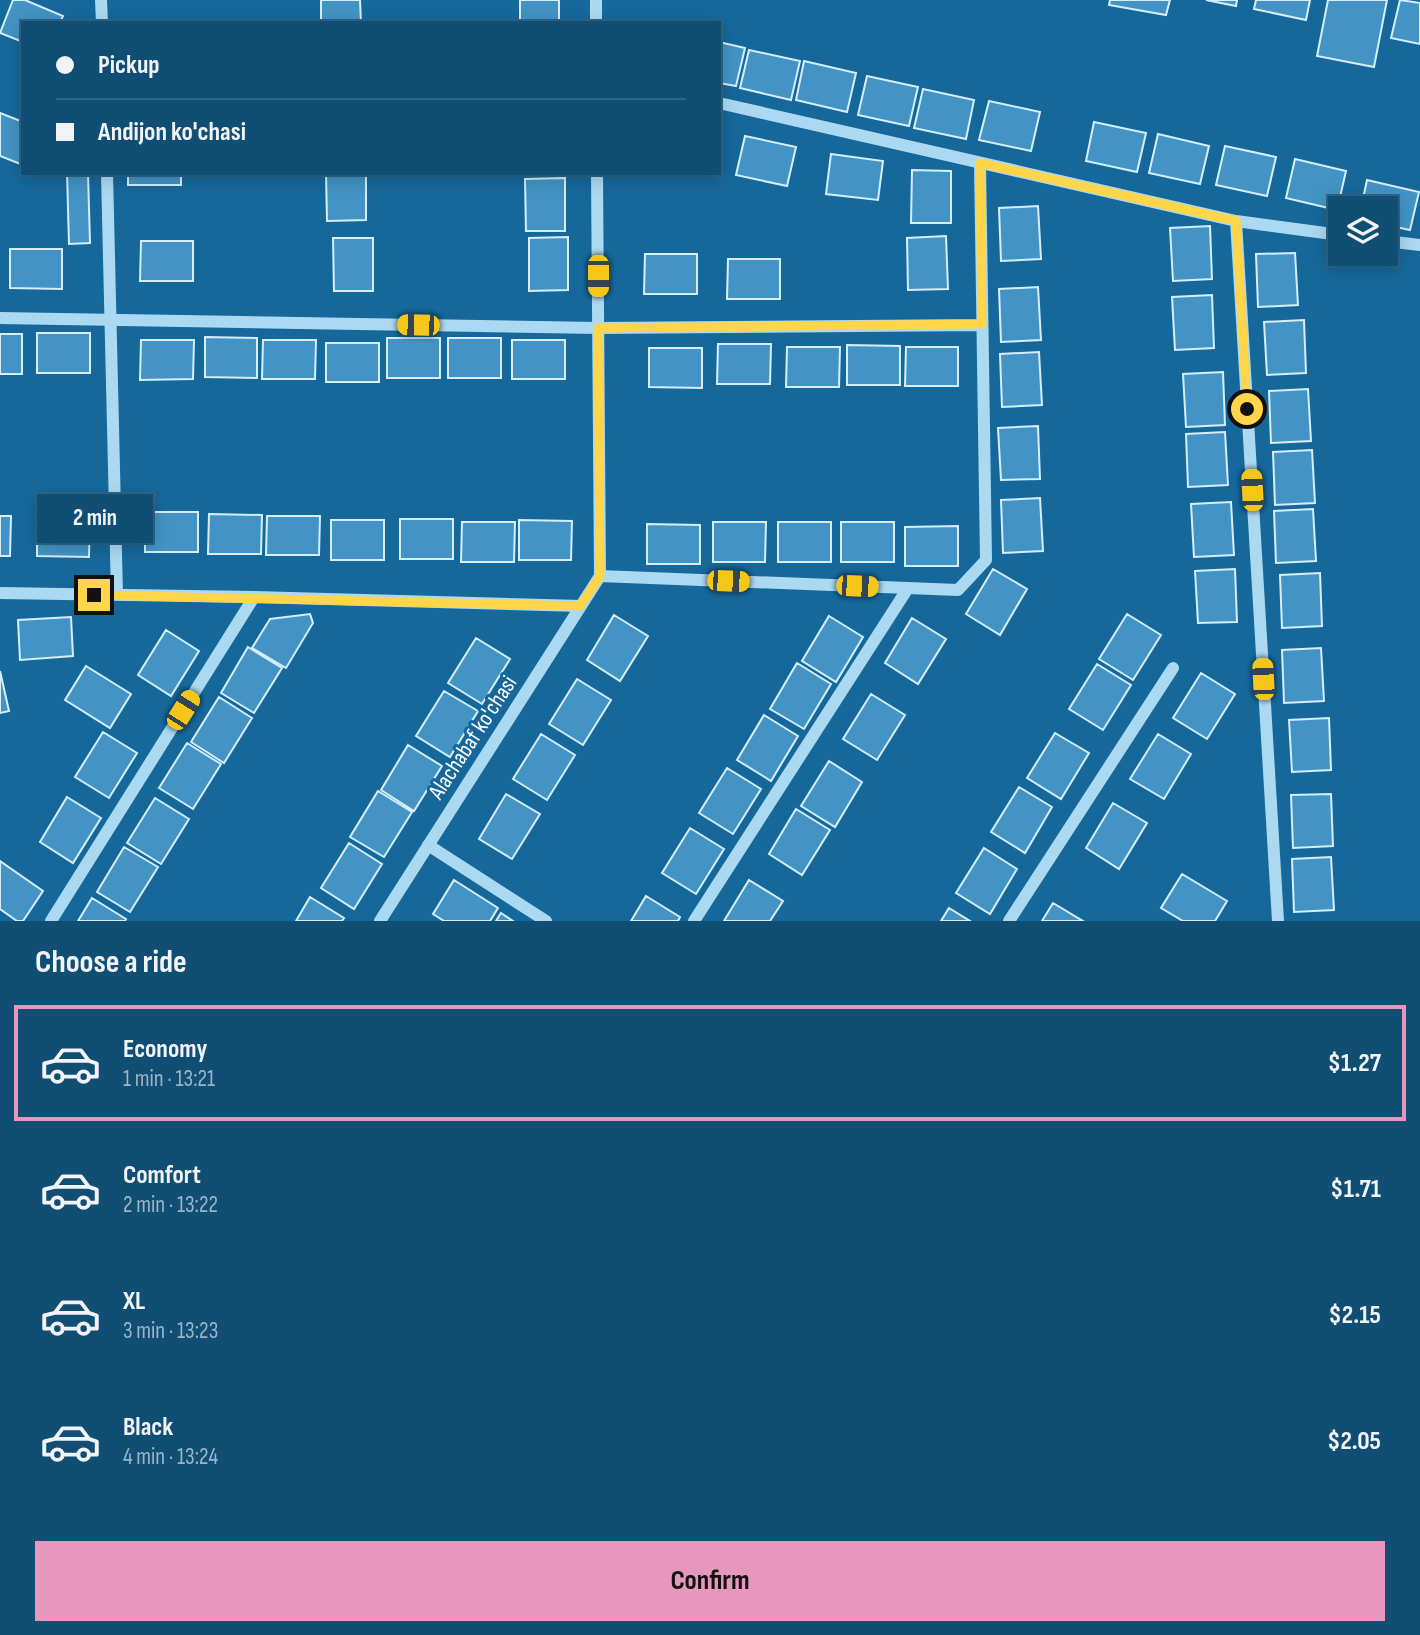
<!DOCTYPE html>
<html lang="en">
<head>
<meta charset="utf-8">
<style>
  :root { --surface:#104e74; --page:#1e587c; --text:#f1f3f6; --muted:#9cb4c5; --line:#306586; --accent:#e797bd }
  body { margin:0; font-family:"Sofia Sans Condensed",sans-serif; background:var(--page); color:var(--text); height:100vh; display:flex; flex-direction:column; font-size:26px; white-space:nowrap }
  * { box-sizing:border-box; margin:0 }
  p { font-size:23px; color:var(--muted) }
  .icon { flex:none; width:38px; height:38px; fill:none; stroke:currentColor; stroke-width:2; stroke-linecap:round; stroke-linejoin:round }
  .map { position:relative; height:921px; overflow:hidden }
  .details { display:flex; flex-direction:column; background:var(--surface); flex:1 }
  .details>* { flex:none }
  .guide { position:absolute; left:21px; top:21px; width:700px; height:154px; border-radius:0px; box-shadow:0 4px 18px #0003,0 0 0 2px var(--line); display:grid; align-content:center; height:154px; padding:0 35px; background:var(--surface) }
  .buttons { position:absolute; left:1328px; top:196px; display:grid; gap:14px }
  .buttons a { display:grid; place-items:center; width:70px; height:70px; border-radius:0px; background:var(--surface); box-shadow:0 4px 18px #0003,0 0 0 2px var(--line); font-size:35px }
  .end { position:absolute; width:32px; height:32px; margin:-16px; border:9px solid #ffd54a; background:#111; box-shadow:0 0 0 4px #111 }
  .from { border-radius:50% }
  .bubble { position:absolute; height:49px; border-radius:0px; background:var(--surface); box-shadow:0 4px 18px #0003,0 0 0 2px var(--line); font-size:23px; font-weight:700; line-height:49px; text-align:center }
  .car { position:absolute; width:21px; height:42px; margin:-21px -10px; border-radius:9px; box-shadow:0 0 5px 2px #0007; background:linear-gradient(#f5c518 24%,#345 0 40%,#f5c518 0 76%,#345 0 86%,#f5c518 0) }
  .guide b { display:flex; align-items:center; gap:24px; height:66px; font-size:26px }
  .guide b+b { border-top:2px solid var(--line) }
  .guide i { width:18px; height:18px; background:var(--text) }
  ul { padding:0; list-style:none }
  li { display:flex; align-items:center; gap:21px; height:116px; margin:0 14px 10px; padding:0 21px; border:4px solid transparent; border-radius:0px }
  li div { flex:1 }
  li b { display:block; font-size:26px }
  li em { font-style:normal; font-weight:700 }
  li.on { border-color:var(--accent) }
  li>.icon { width:63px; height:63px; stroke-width:1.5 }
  h2 { padding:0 35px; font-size:32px; line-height:84px }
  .action { display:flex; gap:14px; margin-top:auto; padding:14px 35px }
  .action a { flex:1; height:80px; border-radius:0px; background:var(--accent); color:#111; font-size:28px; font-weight:700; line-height:80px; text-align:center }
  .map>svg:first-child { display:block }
  .building { fill:#4394c4; stroke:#d4eefd; stroke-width:2 }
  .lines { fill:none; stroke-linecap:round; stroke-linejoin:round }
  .minor { stroke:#acd9f2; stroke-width:12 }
  .route { stroke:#ffd54a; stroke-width:9 }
  .labels { text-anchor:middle; stroke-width:6; stroke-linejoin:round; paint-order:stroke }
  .street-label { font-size:23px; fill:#fff; stroke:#16689b }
</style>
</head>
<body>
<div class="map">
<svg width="1420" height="921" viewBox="0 0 1420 921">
  <rect width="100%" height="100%" fill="#16689b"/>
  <!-- building -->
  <path class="building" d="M13,0H25L63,16L60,23H23V42L0,33Z
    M321,0H360L361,23H321Z
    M520,0H559V23H520Z
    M1110,0H1170L1166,15L1109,5Z
    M1206,0H1237L1236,6Z
    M1256,0H1310L1306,20L1254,9Z
    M1328,0H1387L1374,67L1317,56Z
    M1400,0L1420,3V44L1391,38Z
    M719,42L745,48L736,86L719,83Z
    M749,50L800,61L791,100L740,88Z
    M804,61L856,73L847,112L796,100Z
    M867,76L918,87L909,126L858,115Z
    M923,89L974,100L966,139L914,128Z
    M989,101L1040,112L1031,151L979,140Z
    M0,113L23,122V165L0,156Z
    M1094,122L1146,133L1137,172L1086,161Z
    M1158,134L1209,146L1200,184L1149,173Z
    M745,136L796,147L787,186L736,175Z
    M1225,146L1276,157L1267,196L1216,185Z
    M831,154L883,161L878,200L826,194Z
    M1295,159L1346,171L1337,210L1286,198Z
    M912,170L951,171V223H911Z
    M67,173H88L90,243L69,244Z
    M128,173H181V185H128Z
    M326,173H366V220L327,221Z
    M527,173H566V176H527Z
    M565,178V231H526L525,179Z
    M1367,180L1419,192L1410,230L1386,225V208H1361Z
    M1038,206L1041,259L1001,261L999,208Z
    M1210,226L1212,279L1173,281L1170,228Z
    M946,236L948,289L908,290L907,238Z
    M568,237V290L529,291V238Z
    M333,238H373V291H334Z
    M141,241H193V281H140Z
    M10,249H62V289L10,288Z
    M1295,253L1298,305L1258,307L1256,254Z
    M645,254H697V294H644Z
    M728,259H780V299H727Z
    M1038,287L1041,340L1001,342L999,289Z
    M1212,295L1214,348L1175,350L1172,297Z
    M1304,320L1306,373L1267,375L1264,322Z
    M37,333H90V373H37Z
    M0,334H22V374H0Z
    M205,337L257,338V378L205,377Z
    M387,338H440V378H387Z
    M448,338H501V378H448Z
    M141,340H194L193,379L140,380Z
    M263,340H316L315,379H262Z
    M512,340H565V379H512Z
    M326,343H379V382H326Z
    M718,344H771L770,384H717Z
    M847,345L900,346V385H847Z
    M787,347H840L839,387H786Z
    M906,347H958V386H905Z
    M649,348H702V388L649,387Z
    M1039,352L1042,405L1002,407L1000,354Z
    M1223,372L1225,425L1186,427L1183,374Z
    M1308,389L1311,441L1271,443L1269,391Z
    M1038,426L1040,479L1001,480L998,428Z
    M1225,432L1228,485L1188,487L1186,434Z
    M1312,450L1315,503L1275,505L1273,452Z
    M1040,498L1043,551L1003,553L1001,500Z
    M1231,502L1234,555L1194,557L1191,504Z
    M1313,509L1316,561L1276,563L1274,511Z
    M145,512H198V552H145Z
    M209,514L262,515L261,554H208Z
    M0,516H11L10,556H0Z
    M267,516H320L319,555H266Z
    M37,517H90L89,557L37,556Z
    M400,519H453V559H400Z
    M331,520H384V560H331Z
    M519,520L572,521L571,560H519Z
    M462,522H515L514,562H461Z
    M713,522H766L765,562H713Z
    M778,522H831V562H778Z
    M841,522H894V562H841Z
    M647,524L700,525V564H647Z
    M958,526V566H905V527Z
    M993,569L1027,589L1000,635L966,614Z
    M1235,569L1237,622L1198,623L1195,571Z
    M1320,573L1322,626L1282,628L1280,575Z
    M310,614L313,623L286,668L252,648L270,619Z
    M1127,614L1161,635L1133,680L1099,659Z
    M614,615L648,636L620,681L587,660Z
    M829,616L863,637L836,682L802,661Z
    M71,617L73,656L20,660L18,620Z
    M912,618L946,639L918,684L885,663Z
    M166,630L199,651L171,696L138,675Z
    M476,638L510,659L482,704L448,683Z
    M248,647L282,668L254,713L221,693Z
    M1321,648L1324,701L1284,703L1282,650Z
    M797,663L831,684L804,729L770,709Z
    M1097,664L1131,685L1103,730L1069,709Z
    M86,666L131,694L110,728L65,700Z
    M0,671L9,711L0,713Z
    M1201,673L1235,694L1207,739L1173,718Z
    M577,679L611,700L583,745L549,724Z
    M444,691L478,711L450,757L416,736Z
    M871,694L905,715L877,760L843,739Z
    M219,697L252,718L224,763L191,742Z
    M764,715L798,736L771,781L737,760Z
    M1329,718L1331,770L1292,772L1289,720Z
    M103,732L137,753L109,798L75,777Z
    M1055,733L1089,753L1061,799L1027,778Z
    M541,734L575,755L547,800L513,779Z
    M1158,734L1191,754L1164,799L1130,779Z
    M187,743L221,764L193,809L159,788Z
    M408,745L442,766L414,811L381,790Z
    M829,761L862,782L835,827L801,806Z
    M727,768L761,789L733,834L699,813Z
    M1019,787L1052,807L1025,853L991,832Z
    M378,791L412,812L384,857L350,837Z
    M506,794L540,814L512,859L479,839Z
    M1331,794L1333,846L1293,848L1291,795Z
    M67,797L101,818L73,863L40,842Z
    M155,798L189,819L161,864L127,843Z
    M1113,803L1147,823L1119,869L1086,848Z
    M796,809L830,830L802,875L769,854Z
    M690,828L724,849L696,894L662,873Z
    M349,843L382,864L354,909L321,888Z
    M124,847L158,867L130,912L97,892Z
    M984,848L1017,869L990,914L956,893Z
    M1331,857L1334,910L1294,912L1292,859Z
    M0,861L43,891L23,921H17L0,909Z
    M1182,874L1227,901L1215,921H1183L1161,908Z
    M454,880L498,908L490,921H444L433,914Z
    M749,880L783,901L770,921H724Z
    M646,896L680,917L678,921H631Z
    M310,897L344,918L342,921H296Z
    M92,898L126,919L125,921H78Z
    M1053,903L1083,921H1042Z
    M949,908L970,921H941Z
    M501,913L513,921H496Z"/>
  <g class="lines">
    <!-- minor -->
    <path class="minor" d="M101,0L102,23
      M596,0V23
      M719,103L1236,221L1340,235
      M107,173L117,595
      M597,173L600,576
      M1236,221L1278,921
      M1386,241L1420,245
      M0,318L598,328L982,325
      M600,576L958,590L986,560L980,163
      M0,593L254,597L581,606
      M428,845L546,921
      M51,921L254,597
      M380,921L600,576
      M694,921L908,588
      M1009,921L1173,668"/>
  </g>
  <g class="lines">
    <!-- route -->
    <path class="route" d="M94,595L580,606L600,576L598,328L982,324L980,163L1236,221L1247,409"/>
  </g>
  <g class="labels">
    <!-- street labels -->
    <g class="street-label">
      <text transform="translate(472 737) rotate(-57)" y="8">Alachabaf ko'chasi</text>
    </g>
  </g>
</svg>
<div class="buttons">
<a><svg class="icon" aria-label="layers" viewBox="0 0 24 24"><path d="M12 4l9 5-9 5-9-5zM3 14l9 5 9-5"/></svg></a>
</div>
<i class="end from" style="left:1247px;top:409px"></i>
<i class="end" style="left:94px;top:595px"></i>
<div class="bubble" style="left:37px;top:494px;width:116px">2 min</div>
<i class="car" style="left:598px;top:276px;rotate:180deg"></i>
<i class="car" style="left:418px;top:325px;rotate:271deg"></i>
<i class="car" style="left:1252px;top:490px;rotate:357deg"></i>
<i class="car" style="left:728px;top:581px;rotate:92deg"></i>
<i class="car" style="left:857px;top:586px;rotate:92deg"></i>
<i class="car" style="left:1263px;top:679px;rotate:357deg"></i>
<i class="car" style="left:183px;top:710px;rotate:32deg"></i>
<div class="guide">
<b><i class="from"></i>Pickup</b>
<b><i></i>Andijon ko'chasi</b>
</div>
</div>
<section class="details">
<h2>Choose a ride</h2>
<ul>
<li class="on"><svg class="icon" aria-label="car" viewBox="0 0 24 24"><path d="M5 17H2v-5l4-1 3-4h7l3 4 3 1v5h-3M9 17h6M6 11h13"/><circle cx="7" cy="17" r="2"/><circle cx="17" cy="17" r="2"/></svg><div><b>Economy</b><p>1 min · 13:21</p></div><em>$1.27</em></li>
<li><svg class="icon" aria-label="car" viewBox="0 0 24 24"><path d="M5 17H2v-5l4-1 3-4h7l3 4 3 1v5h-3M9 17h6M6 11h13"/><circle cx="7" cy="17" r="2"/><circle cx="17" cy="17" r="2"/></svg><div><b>Comfort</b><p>2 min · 13:22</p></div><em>$1.71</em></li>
<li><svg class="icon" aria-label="car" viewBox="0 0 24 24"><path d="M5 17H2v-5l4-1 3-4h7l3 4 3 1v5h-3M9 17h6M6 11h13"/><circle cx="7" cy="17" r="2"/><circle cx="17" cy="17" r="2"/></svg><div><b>XL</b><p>3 min · 13:23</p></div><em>$2.15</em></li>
<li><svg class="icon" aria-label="car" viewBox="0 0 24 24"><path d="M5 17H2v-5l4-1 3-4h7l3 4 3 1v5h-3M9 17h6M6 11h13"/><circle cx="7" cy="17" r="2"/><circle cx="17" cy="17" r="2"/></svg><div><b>Black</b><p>4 min · 13:24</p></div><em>$2.05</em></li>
</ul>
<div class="action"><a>Confirm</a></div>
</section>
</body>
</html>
